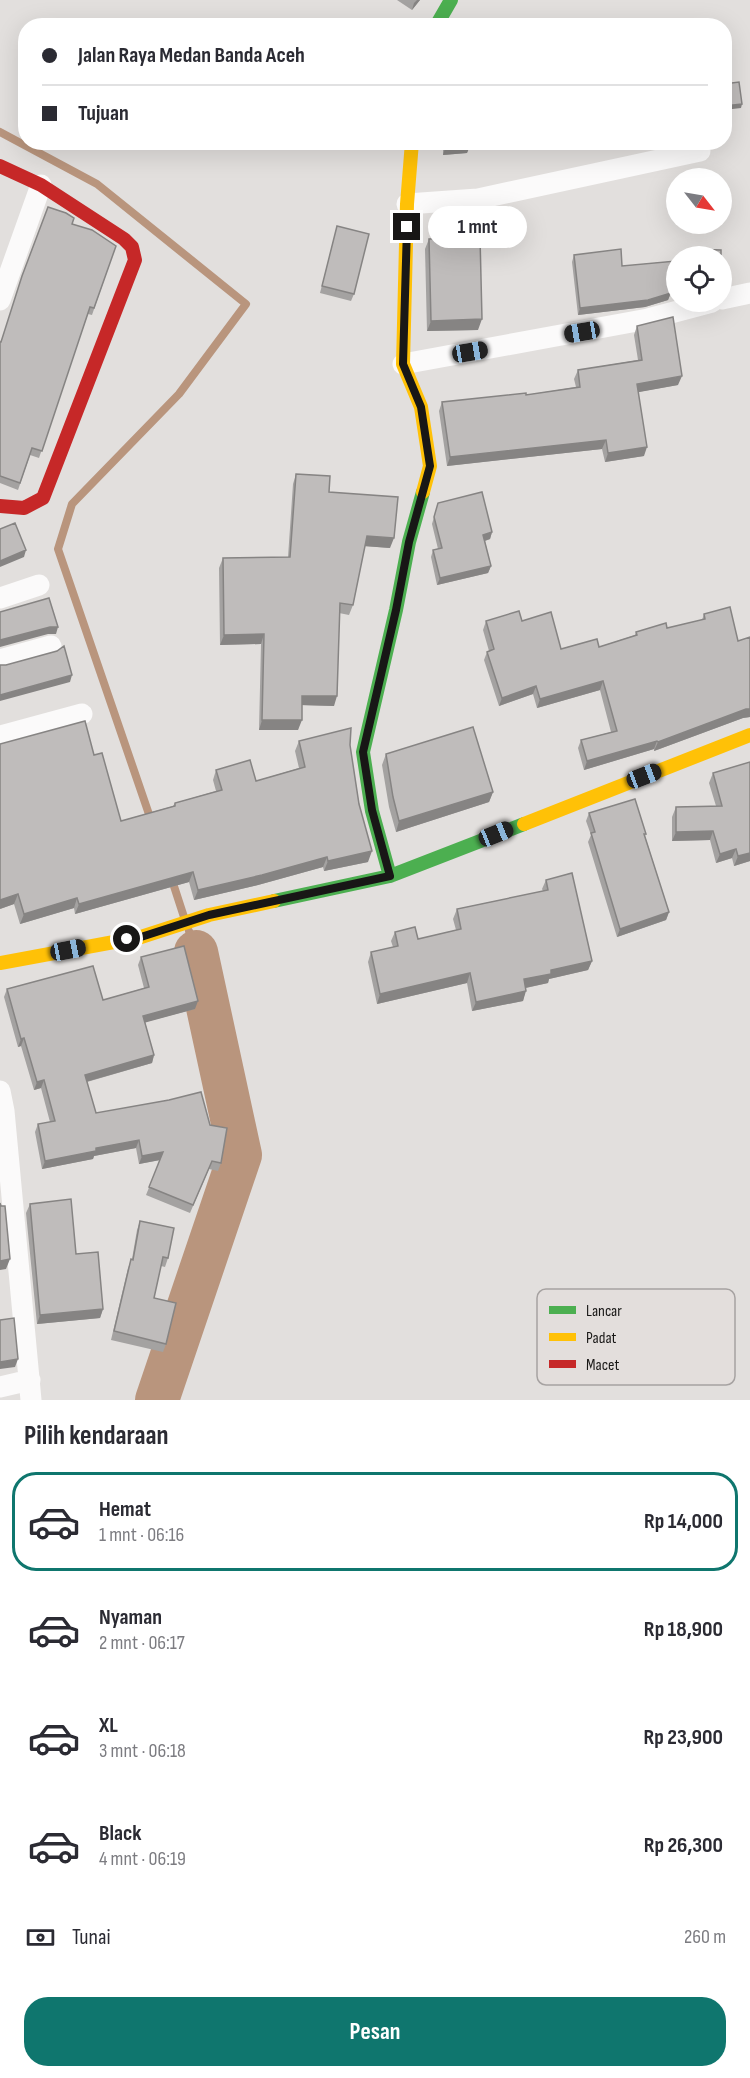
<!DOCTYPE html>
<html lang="id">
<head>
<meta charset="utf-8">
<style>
  :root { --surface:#fff; --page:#f7f7f7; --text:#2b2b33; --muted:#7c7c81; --line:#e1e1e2; --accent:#0f766e }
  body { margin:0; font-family:"Sofia Sans Condensed",sans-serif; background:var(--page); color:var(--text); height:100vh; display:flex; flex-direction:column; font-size:22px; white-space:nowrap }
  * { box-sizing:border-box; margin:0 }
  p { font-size:20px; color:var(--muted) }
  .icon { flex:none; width:33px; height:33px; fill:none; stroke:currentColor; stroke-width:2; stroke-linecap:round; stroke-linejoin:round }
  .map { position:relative; height:1400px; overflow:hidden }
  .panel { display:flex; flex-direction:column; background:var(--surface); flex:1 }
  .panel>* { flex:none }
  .guide { position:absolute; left:18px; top:18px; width:714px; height:132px; border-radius:24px; box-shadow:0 6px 24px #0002; display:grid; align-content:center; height:132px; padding:0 24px; background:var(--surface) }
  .needle { width:39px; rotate:121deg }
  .fabs { position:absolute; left:666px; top:168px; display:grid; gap:12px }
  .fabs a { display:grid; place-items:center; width:66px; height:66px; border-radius:50%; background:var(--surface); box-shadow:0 6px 24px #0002; font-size:30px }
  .end { position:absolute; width:27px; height:27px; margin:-14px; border:8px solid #181716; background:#fff; box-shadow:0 0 0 3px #fff }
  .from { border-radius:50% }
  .bubble { position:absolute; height:42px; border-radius:21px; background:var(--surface); box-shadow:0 6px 24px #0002; font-size:20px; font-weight:700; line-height:42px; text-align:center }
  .car { position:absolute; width:18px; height:36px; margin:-18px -9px; border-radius:8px; box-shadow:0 0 4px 2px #0007; background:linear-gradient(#222 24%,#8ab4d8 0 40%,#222 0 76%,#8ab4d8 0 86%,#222 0) }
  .guide b { display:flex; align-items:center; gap:21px; height:57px; font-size:22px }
  .guide b+b { border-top:2px solid var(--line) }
  .guide i { width:15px; height:15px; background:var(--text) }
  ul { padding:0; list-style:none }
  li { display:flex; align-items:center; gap:18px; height:99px; margin:0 12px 9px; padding:0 12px; border:3px solid transparent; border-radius:24px }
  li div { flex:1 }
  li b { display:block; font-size:22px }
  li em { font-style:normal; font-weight:700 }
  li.on { border-color:var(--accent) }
  li>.icon { width:54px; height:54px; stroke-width:1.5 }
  h2 { padding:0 24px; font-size:27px; line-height:72px }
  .pay { display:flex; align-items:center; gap:15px; height:66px; padding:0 24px; font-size:22px }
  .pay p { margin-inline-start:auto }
  .primary-button { display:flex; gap:12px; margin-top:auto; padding:12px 24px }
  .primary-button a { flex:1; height:69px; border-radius:24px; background:var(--accent); color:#fff; font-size:24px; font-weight:700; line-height:69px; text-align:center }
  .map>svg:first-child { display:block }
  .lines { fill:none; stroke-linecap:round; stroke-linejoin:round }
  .stream { stroke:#b9957d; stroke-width:8 }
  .river { stroke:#b9957d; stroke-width:44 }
  .street { stroke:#fbfafa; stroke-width:21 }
  .fast { stroke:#4caf50; stroke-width:14 }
  .slow { stroke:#ffc107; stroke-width:14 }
  .jam { stroke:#c62828; stroke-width:14 }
  .wall { fill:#a4a2a1 }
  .shaded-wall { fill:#868483 }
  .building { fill:#bfbcbb; stroke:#868483; stroke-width:1.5 }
  .route { stroke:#181716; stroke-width:8 }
  .key { fill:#e3dedc; stroke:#a6a2a1; stroke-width:1.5 }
  .key-label { font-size:16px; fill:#181716 }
</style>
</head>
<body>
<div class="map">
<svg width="750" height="1400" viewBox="0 0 750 1400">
  <rect width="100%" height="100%" fill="#e2dfdd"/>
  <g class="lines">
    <!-- stream -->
    <path class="stream" d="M0,132L97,184L246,304L179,394L72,504L58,549L152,823
      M171,877L184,917
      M189,931L196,952"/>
    <!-- river -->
    <path class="river" d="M157,1400L240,1155L196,952"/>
    <!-- street -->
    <path class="street" d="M407,204L478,199L700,151
      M722,299L750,293
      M0,300L41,185
      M403,364L648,319L712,302
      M0,598L39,585
      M0,660L51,646
      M0,736L82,714
      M0,1091L4,1111L31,1400
      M0,1387L30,1380"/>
    <!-- fast -->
    <path class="fast" d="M436,26L451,0
      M390,876L372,811L363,752L396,610L409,542L423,492
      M274,901L390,876L524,824"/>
    <!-- slow -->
    <path class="slow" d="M412,142L407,204L403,364L421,407L430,466L423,492
      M524,824L750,735
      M0,963L141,937L209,915L274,901"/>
    <!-- jam -->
    <path class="jam" d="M0,166L41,185L124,239L132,247L135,260L43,498L24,508L0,506"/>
  </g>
  <!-- wall -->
  <path class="wall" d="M397,0H420L412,10Z
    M443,142H470L467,153L443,155Z
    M72,224L116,246L92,315L88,314L39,458L30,455L18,490L0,483V342Z
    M337,226L354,294L351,301L320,293Z
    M429,239L478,330L427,331L425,249Z
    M574,255L622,266L676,261V295H670L668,300L645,307L578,315L572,262Z
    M637,326L678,385L638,392L644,456L605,462L602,449L447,466L439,411L442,402L526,395L576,387L574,379L578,370L638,360L634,335Z
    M296,474L329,492L390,548L365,546L353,605L349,615L339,613L334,706L302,705L298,730H259L261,644L220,645L219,568L223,558L288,557L293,484Z
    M438,503L492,532L490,539L485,541L491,566L488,573L437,585L431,557L433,550L438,549L432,524Z
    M704,614L738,641L750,637V717L743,718L654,751V749L584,770L578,748L581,740L611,732L600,690L537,708L533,694L499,706L484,660L487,652L489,651L483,630L486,621H522L561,649L599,647L635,635L636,632L667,628L702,620Z
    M299,741L350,745L368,862L324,871L323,867L258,885L194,900L189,882L75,914L74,908L20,924L14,904L0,909L94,755L121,821L173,806L175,803L216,791L213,780L216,770L256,781L299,768L295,751Z
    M386,754L493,792L489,802L396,832L389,807L382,765Z
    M750,762V861L734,866L732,858L716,863L710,840L672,841V817L676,807L716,806L709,783L713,773Z
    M589,813L646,834L645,836L669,912L666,920L617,937L588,842L591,835L586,821Z
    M546,880L592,961L588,970L549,979L548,983L526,988L523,1001L472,1011L467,983L377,1004L368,962L371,952L393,947L391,941L395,932L418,939L456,930L453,919L457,909L543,891L542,889Z
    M141,957L195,1009L145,1022L154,1055L152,1063L87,1082L96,1113L221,1163L218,1171L209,1169L190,1213L146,1195L160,1160L139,1164L136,1148L94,1156L93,1159L42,1169L35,1132L38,1124L50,1122L41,1088L34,1090L21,1046L18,1047L4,997L7,989L103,1000L144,988L138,965Z
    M30,1204L76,1254L103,1309L100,1318L37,1324L26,1213Z
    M140,1221L168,1258L165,1267L161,1266L154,1298L166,1344L163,1352L111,1340L128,1268L132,1259L137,1230Z"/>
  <!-- shaded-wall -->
  <path class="shaded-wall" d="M417,0H420L412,10L414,3Z
    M742,104L741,108L724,110V106Z
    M470,146L467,153L443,155L445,148Z
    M670,287L676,288V295H670L668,300L645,307L578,315L580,308Z
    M482,319L478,330L427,331L431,321Z
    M682,376L678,385L634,393L637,384Z
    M606,440L602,449L447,466L450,457Z
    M647,447L644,456L605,462L608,453Z
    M492,532L490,539L481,542L483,535Z
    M367,536L394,538L390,548L363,546Z
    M26,550L24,557L0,567V561Z
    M491,566L488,573L437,585L440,578Z
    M50,627H58L56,634H48L0,647V640Z
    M264,634L261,644L220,645L224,635Z
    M72,675L70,682L0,701V695Z
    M603,681L600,690L537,708L540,699Z
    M536,686L533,694L499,706L502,698Z
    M302,696H337L334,706L299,705Z
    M746,709H750V717L743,718L654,751L658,742Z
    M262,720H302L298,730H259Z
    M657,741L654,749L584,770L587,761Z
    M493,792L489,802L396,832L399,821Z
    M713,831L710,840L672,841L676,832Z
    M736,849L732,858L716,863L720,854Z
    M372,851L368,862L324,871L328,861Z
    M750,853V861L734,866L738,856Z
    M327,857L323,867L258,885L194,900L198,890Z
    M193,872L189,882L75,914L79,904Z
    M18,894L14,904L0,909V900Z
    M77,898L74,908L20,924L24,914Z
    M669,912L666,920L617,937L620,929Z
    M592,961L588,970L549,979L548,983L520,989L524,979L551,970Z
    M470,973L467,983L377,1004L380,994Z
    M526,991L523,1001L472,1011L476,1002Z
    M198,1001L195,1009L140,1024L143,1016Z
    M24,1038L21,1046L18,1047L21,1039Z
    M154,1055L152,1063L82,1083L85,1075Z
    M44,1080L41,1088L34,1090L37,1082Z
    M139,1140L136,1148L94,1156L93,1159L42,1169L45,1161L96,1148Z
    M163,1152L160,1160L139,1164L142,1156Z
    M10,1259L6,1269L0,1270V1261Z
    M103,1309L100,1318L37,1324L40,1315Z
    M18,1359L15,1367L0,1369V1362Z"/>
  <!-- building -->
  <path class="building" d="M739,82L742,104L724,106V84Z
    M445,142H470V146L445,148Z
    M48,207L66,213L74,218L72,224L92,230L116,246L94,308L90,307L42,451L32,448L20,483L0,476V342H1L22,276Z
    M337,226L369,234L354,294L322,286Z
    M480,237L482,319L431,321L429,239Z
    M621,249L622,266L676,261V288L670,287L671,293L648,300L580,308L574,255Z
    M690,249L721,250V256H690Z
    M673,317L682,376L637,384L647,447L608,453L606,440L450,457L442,402L526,393V395L580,387L578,370L642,360L637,326Z
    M296,474L330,476L329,492L398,497L394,538L367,536L353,605L340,603L337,696H302V720H262L264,634L224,635L223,558L290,557Z
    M482,492L492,532L483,535L491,566L440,578L433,550L442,548L434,517L438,503Z
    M15,523L26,550L0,561V529Z
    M49,598L58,627H50L0,640V612Z
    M730,607L738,641L750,637V709H746L658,742L657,741L587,761L581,740L617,731L603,681L540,699L536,686L502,698L487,652L494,649L486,621L519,611L522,621L551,612L561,649L597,639L599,647L637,635L636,632L666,623L667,628L705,619L704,614Z
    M64,646L72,675L0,695V665H6L57,651Z
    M85,721L94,755L102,753L121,821L175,806V803L222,790L216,770L250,760L256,781L305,767L299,741L351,728L350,745L359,804L372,851L328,861L327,857L262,875L198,890L193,872L79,904L77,898L24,914L18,894L0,900V744Z
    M473,727L493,792L399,821L393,797L386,754Z
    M750,762V853L738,856L736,849L720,854L713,831L676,832V807L722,806L713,773Z
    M635,799L646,834H644L669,912L620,929L591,833L595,832L589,813Z
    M572,873L592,961L551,970V974L524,979L526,991L476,1002L470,973L380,994L371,952L398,946L395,932L415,927L418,939L461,929L457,909L548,890L546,880Z
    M184,946L198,1001L143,1016L154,1055L85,1075L96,1113L169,1100L201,1092L210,1125L227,1128L221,1163L212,1161L193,1205L149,1187L163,1152L142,1156L139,1140L96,1148V1151L45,1161L38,1124L55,1121L44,1080L37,1082L24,1038L21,1039L7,989L93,966L103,1000L149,987L141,957Z
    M71,1199L76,1254L98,1252L103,1309L40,1315L30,1204Z
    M0,1203L1,1206H5L10,1259L0,1261Z
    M140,1221L174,1228L168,1258L163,1257L154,1298L176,1303L166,1344L114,1331L131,1259L133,1260Z
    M14,1318L18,1359L0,1362V1320Z"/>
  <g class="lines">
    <!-- route -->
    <path class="route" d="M127,939L141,937L209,915L390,876L372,810L363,752L396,610L409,542L430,466L421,407L403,364L407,227"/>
  </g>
  <!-- legend -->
  <rect x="537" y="1289" width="198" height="96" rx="9" class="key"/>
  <rect x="549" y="1306" width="27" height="8" fill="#4caf50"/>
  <rect x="549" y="1333" width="27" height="8" fill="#ffc107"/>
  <rect x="549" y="1360" width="27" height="8" fill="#c62828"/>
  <g class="key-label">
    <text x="586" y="1316">Lancar</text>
    <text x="586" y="1343">Padat</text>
    <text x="586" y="1370">Macet</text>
  </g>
</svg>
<div class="fabs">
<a><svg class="needle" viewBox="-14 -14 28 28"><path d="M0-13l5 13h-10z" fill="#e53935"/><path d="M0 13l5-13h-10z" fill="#7c7c81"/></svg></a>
<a><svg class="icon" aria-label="locate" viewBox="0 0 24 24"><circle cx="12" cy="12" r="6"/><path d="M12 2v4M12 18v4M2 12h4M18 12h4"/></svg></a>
</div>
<i class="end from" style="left:127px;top:939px"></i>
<i class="end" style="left:407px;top:227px"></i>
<div class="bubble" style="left:428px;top:206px;width:99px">1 mnt</div>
<i class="car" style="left:582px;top:332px;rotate:260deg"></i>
<i class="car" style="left:470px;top:352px;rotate:80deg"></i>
<i class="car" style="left:644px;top:776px;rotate:69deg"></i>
<i class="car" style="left:496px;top:834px;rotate:68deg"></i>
<i class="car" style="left:68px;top:950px;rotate:79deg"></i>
<div class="guide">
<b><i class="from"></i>Jalan Raya Medan Banda Aceh</b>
<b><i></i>Tujuan</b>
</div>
</div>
<section class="panel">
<h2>Pilih kendaraan</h2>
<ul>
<li class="on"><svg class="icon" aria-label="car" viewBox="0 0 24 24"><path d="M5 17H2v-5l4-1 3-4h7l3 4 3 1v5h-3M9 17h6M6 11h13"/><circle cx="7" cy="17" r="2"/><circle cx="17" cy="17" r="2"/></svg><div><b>Hemat</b><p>1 mnt · 06:16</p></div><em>Rp 14,000</em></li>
<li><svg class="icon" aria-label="car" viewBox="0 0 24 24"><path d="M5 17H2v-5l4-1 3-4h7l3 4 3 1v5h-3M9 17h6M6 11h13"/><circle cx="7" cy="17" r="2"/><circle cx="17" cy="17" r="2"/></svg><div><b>Nyaman</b><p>2 mnt · 06:17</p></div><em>Rp 18,900</em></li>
<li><svg class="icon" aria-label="car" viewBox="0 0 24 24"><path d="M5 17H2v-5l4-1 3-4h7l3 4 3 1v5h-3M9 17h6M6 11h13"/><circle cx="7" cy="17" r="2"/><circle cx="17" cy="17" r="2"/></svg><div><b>XL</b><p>3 mnt · 06:18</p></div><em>Rp 23,900</em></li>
<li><svg class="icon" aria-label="car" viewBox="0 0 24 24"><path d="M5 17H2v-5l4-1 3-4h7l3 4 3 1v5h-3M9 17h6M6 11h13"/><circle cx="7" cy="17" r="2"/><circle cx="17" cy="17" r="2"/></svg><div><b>Black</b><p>4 mnt · 06:19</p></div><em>Rp 26,300</em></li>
</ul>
<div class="pay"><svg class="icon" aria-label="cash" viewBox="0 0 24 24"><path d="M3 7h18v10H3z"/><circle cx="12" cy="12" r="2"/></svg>Tunai<p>260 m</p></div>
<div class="primary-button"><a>Pesan</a></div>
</section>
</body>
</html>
